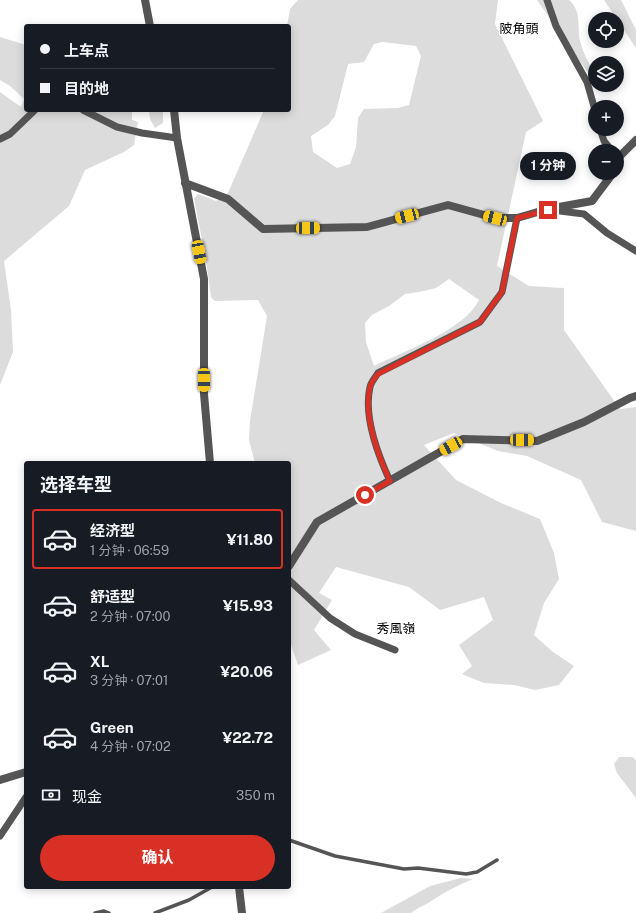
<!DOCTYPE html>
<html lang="zh">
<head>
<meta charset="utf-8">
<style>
  :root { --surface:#171b24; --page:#242831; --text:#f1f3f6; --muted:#9ea1a6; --line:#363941; --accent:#d93025 }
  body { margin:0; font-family:"Public Sans","Noto Sans SC",sans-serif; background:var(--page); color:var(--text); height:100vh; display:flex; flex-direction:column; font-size:15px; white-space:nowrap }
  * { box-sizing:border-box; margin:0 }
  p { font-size:13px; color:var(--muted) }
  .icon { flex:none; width:22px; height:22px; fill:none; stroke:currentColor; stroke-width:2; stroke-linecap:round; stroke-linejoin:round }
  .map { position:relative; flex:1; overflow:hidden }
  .side { position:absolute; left:24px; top:461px; width:267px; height:428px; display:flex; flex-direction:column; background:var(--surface); border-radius:4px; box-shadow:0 2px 10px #0003 }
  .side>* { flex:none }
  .banner { position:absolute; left:24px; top:24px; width:267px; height:88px; border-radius:4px; box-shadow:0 2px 10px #0003; display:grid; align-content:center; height:88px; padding:0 16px; background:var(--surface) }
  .tools { position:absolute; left:588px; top:12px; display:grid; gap:8px }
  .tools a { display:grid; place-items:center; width:36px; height:36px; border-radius:50%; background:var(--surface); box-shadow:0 2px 10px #0003; font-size:20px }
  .end { position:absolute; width:18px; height:18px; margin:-9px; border:5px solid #d93025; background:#fff; box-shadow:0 0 0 2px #fff }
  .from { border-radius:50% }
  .bubble { position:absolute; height:28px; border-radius:14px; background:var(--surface); box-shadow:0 2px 10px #0003; font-size:13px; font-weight:700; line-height:28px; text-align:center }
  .car { position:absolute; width:12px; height:24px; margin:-12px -6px; border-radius:5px; box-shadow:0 0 3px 1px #0007; background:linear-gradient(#f5c518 24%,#345 0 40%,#f5c518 0 76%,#345 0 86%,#f5c518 0) }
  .banner b { display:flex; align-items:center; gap:14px; height:38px; font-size:15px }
  .banner b+b { border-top:1px solid var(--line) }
  .banner i { width:10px; height:10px; background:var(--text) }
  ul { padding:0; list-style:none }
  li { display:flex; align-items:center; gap:12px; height:60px; margin:0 8px 6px; padding:0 8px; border:2px solid transparent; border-radius:4px }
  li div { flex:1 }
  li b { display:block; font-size:15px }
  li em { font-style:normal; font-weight:700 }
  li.on { border-color:var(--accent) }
  li>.icon { width:36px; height:36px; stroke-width:1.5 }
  h2 { padding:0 16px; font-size:18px; line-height:48px }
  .pay { display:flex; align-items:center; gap:10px; height:44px; padding:0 16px; font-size:15px }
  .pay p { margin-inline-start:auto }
  .primary-button { display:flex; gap:8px; margin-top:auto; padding:8px 16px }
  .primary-button a { flex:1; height:46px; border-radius:24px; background:var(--accent); color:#fff; font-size:16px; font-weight:700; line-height:46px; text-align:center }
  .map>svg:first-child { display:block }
  .green { fill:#dcdcdc; fill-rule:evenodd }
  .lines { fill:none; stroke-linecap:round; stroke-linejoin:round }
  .service { stroke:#555; stroke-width:3.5 }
  .minor { stroke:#555; stroke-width:7 }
  .tertiary { stroke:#555; stroke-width:8 }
  .route { stroke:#d93025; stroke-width:5 }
  .labels { text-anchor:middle; stroke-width:3; stroke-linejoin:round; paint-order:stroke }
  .quarter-label { font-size:13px; fill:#000; stroke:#fff }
</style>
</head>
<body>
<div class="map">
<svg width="636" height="913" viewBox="0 0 636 913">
  <rect width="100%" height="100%" fill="#fff"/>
  <!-- green -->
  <path class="green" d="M298,0H498L495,24L543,121L526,132L497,266L529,286L564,288V330L620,409L636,407V531L602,522L581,480L527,456L498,451L454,433L424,445L456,480L501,503L540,519L554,553L559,579L544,603L534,635L553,652L574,666L559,685L535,690L514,685L484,683L462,674L472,666L459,645L493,620L484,597L440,610L409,587L336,567L319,593L332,600L314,630L331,650L298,665L289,639V463H255L249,440L250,421L267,316L258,300L215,301L211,297L206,260L194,199L198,194L216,201L228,193L264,110H289V26H287L290,9ZM382,42L416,46L421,56L409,105L398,108L364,109L358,118L356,147L350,164L337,168L313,152L311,136L328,125L335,116L348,64L364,62L374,44ZM449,279L479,300C465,330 404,351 374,366L366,342L365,323L372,315L389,306L405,294L419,292L436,288Z
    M537,0H569C582,11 577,27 580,41C583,52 587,61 593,70L591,77Z
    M604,0H621L636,30V48Z
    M0,37L26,45V110H132V120L138,122L134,145L124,152L85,170L69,206L4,261L11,310L13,352L0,385V92L21,107L24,99L10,86L0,80Z
    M149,110H163V123L155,128L150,119Z
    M619,757H632L636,760V798L617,773L614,764Z
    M461,878L473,879C459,885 446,891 433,900C426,905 418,907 411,913H381L430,886Z"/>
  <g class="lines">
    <!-- service -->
    <path class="service" d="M289,840L335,856L404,869L418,868L466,874L477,872L497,860
      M95,913L104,911L109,913
      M155,913L189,900L212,887"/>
    <!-- minor -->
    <path class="minor" d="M547,0L556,26L587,82L595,110
      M83,110L117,127L142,133L177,138
      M600,129L604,141L612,151
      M0,139L10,134L35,110
      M552,210L584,214L607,233L636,251
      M390,481C378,455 363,417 370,387C371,382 375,378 378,373L480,322L502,292L517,218
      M289,580L330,618L355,634L395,650
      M0,836L26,797"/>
    <!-- tertiary -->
    <path class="tertiary" d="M145,0L150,26
      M174,110L177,138L204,279V394L210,463
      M617,159L636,140
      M185,183L228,199L263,229L367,227L448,205L495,218H517L548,209L592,201L613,173
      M289,566L317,522L463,439L537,441L584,422L630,398L636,396
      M0,780L26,772
      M239,887L242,913"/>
  </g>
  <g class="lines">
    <!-- route -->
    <path class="route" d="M365,495L390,481C378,455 363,416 370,387C371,382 375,378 378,374L480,322L502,292L517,218L548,210"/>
  </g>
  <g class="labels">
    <!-- quarter labels -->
    <g class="quarter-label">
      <text x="519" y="33">陂角頭</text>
      <text x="396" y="633">秀風嶺</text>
    </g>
  </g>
</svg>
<div class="tools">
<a><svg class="icon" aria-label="locate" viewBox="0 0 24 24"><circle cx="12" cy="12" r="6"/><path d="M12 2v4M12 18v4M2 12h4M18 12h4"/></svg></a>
<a><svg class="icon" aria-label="layers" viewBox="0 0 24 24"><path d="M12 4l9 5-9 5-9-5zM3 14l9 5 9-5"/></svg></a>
<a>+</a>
<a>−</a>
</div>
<i class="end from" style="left:365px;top:495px"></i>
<i class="end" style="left:548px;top:210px"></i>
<div class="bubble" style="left:520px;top:152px;width:56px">1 分钟</div>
<i class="car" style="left:407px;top:216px;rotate:255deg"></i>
<i class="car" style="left:495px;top:218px;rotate:285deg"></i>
<i class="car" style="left:308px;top:228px;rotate:89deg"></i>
<i class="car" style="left:199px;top:252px;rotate:169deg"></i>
<i class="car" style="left:204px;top:380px;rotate:180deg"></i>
<i class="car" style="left:522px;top:440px;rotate:91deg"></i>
<i class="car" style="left:451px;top:446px;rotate:241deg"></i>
<div class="banner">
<b><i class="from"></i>上车点</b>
<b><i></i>目的地</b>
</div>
<section class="side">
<h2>选择车型</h2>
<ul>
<li class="on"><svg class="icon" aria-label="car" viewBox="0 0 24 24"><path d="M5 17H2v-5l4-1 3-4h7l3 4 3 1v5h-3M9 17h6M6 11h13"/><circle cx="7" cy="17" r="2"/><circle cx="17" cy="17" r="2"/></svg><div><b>经济型</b><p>1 分钟 · 06:59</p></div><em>¥11.80</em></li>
<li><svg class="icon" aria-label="car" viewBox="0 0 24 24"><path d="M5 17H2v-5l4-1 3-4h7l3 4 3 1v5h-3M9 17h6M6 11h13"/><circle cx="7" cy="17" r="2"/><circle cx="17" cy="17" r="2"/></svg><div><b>舒适型</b><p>2 分钟 · 07:00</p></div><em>¥15.93</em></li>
<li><svg class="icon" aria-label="car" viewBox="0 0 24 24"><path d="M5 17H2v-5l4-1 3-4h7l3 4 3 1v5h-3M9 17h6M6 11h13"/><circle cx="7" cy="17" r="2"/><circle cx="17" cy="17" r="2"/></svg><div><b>XL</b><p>3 分钟 · 07:01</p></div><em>¥20.06</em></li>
<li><svg class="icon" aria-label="car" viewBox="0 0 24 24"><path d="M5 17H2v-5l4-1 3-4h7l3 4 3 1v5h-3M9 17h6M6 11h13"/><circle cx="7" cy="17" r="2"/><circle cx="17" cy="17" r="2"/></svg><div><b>Green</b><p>4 分钟 · 07:02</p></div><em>¥22.72</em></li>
</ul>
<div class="pay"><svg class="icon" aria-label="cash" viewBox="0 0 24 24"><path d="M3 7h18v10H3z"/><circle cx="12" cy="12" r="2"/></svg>现金<p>350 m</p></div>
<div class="primary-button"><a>确认</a></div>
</section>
</div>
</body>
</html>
